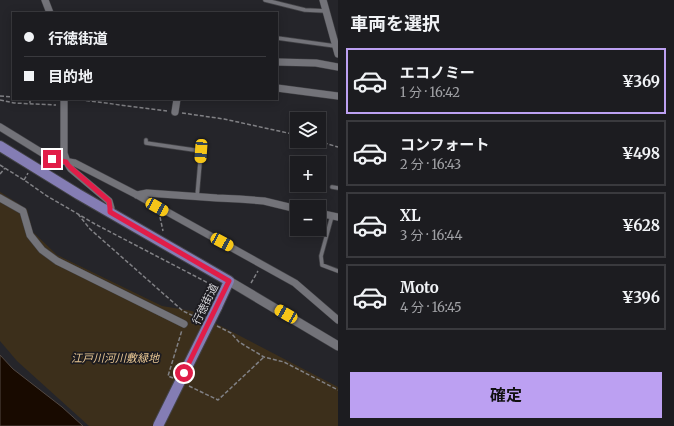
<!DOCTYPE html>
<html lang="ja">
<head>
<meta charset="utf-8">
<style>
  :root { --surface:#1c1c20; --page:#29292d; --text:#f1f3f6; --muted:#a0a1a5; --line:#3a3a3e; --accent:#bca0f2 }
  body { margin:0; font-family:Merriweather,"Noto Sans JP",serif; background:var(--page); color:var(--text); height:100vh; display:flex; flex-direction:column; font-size:15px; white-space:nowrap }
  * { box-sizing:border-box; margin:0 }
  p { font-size:13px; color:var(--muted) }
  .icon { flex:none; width:22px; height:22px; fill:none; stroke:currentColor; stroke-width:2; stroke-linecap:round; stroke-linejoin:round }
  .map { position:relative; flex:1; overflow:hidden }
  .sheet { display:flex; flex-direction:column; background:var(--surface); width:336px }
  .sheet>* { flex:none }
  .hud { position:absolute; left:12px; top:12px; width:266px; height:88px; border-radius:0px; box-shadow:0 2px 10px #0003,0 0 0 1px var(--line); display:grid; align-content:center; height:88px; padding:0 12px; background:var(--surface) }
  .controls { position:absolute; left:290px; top:112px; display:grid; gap:8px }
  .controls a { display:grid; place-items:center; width:36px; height:36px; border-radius:0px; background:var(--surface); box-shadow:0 2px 10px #0003,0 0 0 1px var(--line); font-size:20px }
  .end { position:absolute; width:18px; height:18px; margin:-9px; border:5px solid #e11d48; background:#fff; box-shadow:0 0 0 2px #fff }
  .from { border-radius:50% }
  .car { position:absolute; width:12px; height:24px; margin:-12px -6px; border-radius:5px; box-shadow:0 0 3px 1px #0007; background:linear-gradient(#f5c518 24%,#345 0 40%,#f5c518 0 76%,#345 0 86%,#f5c518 0) }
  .hud b { display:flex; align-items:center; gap:14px; height:38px; font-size:15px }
  .hud b+b { border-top:1px solid var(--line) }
  .hud i { width:10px; height:10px; background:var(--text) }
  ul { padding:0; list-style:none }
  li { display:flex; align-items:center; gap:12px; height:66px; margin:0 8px 6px; padding:0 4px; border:2px solid var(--line); border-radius:0px }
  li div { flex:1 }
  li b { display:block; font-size:15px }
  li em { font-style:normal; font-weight:700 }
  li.on { border-color:var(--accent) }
  li>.icon { width:36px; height:36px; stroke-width:1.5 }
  h2 { padding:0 12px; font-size:18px; line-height:48px }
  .cta { display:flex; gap:8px; margin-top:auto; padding:8px 12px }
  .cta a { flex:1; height:46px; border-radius:0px; background:var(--accent); color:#111; font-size:16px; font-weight:700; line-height:46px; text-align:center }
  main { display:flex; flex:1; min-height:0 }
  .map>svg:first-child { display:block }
  .green { fill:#3c2f1b }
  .water { fill:#180a00; stroke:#524842 }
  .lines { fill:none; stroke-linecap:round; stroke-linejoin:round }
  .service-casing { stroke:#434347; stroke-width:5 }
  .minor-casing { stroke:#434347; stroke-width:8 }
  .secondary-casing { stroke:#434347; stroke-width:10 }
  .primary-casing { stroke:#434347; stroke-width:12 }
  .path { stroke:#818185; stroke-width:1.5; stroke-dasharray:4 2; stroke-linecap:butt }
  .service { stroke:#737379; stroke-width:3.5 }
  .minor { stroke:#737379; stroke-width:7 }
  .secondary { stroke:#737379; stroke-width:9 }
  .primary { stroke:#847db4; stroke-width:10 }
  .primary-bridge-casing { stroke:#434347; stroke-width:12; stroke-linecap:butt }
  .primary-bridge { stroke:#847db4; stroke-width:10 }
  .route { stroke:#e11d48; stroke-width:5 }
  .labels { text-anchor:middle; stroke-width:3.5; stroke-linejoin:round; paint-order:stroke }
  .street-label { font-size:11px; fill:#dadadd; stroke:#1c1b20 }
  .park-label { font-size:11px; font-style:italic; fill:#e7c693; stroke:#1c1b20 }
</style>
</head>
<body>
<main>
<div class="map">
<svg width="338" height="426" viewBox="0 0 338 426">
  <rect width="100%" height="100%" fill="#25252a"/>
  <!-- green -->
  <path class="green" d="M0,192L27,209L33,232L57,255L162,306L192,311L338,387V426H89L17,361L0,341Z"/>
  <!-- water -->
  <path class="water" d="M0,355L13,369L62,407L83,426H0Z"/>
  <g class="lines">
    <defs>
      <path id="service" d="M265,0L305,10L326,11
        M277,38L335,46
        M146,140V143L201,151L197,197
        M332,187L338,188
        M332,216L321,256L322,265L338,271"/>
      <path id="minor" d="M45,0L50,13
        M323,0L338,54
        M277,62L316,63L338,67
        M277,88L338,96
        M64,99V153C66,159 67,164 71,169L109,201L111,208L110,212
        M175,112L177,99
        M0,127L52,159L75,163L137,195L295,283L338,320
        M137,195L147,193L217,198L239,199L264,201L297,209
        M0,198L23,211L30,235L42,250L57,261L184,324
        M319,213L338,217"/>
      <path id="secondary" d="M229,281L338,346"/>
      <path id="primary" d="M0,146L78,194L229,281L217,307"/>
    </defs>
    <!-- service casing -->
    <use href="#service" class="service-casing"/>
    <!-- minor casing -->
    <use href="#minor" class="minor-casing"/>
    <!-- secondary casing -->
    <use href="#secondary" class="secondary-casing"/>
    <!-- primary casing -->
    <use href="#primary" class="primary-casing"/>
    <!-- path -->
    <path class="path" d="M0,96L13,97
      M30,99V104
      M74,99L167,111
      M0,100L14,103L56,105
      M182,113L224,119L297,135
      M318,141L338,147
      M0,165L24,180L47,196L95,224L212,285L215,288
      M0,174L5,168
      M24,180L28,173
      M78,214L90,229L183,311L200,319
      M160,217L163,231
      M251,283L258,271
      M217,326L231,333L239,342L264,357L284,362L338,390
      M173,378L168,376L182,330
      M189,386L218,400L264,357"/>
    <!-- service -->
    <use href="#service" class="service"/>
    <!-- minor -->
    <use href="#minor" class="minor"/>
    <!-- secondary -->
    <use href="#secondary" class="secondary"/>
    <!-- primary -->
    <use href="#primary" class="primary"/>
    <defs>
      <path id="primary-bridge" d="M158,426L217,307"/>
    </defs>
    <!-- primary-bridge casing -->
    <use href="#primary-bridge" class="primary-bridge-casing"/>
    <!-- primary-bridge -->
    <use href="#primary-bridge" class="primary-bridge"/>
  </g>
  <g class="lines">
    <!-- route -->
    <path class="route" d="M52,159L66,162L68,165L71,168L109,201L110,208V212L229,281L184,373"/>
  </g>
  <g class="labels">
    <!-- street labels -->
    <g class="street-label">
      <text transform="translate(205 304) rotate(-64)" y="4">行徳街道</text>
    </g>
    <!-- park labels -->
    <g class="park-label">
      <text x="115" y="362">江戸川河川敷緑地</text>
    </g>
  </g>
</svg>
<div class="controls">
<a><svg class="icon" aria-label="layers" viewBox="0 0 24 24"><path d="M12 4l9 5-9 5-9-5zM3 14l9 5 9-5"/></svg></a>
<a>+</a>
<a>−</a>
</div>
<i class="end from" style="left:184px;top:373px"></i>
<i class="end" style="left:52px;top:159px"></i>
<i class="car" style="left:201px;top:151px;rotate:184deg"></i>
<i class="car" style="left:157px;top:207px;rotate:119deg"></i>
<i class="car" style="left:222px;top:242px;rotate:118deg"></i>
<i class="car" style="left:286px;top:314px;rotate:300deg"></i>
<div class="hud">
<b><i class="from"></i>行徳街道</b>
<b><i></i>目的地</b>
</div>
</div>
<section class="sheet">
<h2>車両を選択</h2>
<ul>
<li class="on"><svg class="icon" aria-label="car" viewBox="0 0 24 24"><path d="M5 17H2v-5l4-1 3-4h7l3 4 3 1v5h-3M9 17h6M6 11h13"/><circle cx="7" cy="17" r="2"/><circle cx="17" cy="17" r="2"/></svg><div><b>エコノミー</b><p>1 分 · 16:42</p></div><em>¥369</em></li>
<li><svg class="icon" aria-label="car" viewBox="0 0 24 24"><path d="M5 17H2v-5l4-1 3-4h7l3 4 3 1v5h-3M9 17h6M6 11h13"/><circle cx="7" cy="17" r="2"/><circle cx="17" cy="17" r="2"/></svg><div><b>コンフォート</b><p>2 分 · 16:43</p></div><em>¥498</em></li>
<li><svg class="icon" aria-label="car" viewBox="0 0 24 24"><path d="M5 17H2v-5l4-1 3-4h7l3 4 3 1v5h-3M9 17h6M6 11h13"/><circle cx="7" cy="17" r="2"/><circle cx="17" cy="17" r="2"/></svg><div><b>XL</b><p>3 分 · 16:44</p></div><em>¥628</em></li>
<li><svg class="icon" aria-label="car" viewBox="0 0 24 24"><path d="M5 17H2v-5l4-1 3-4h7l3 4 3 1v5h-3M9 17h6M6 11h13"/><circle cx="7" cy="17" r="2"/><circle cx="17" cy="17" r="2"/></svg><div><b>Moto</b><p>4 分 · 16:45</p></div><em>¥396</em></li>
</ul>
<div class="cta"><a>確定</a></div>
</section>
</main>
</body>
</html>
